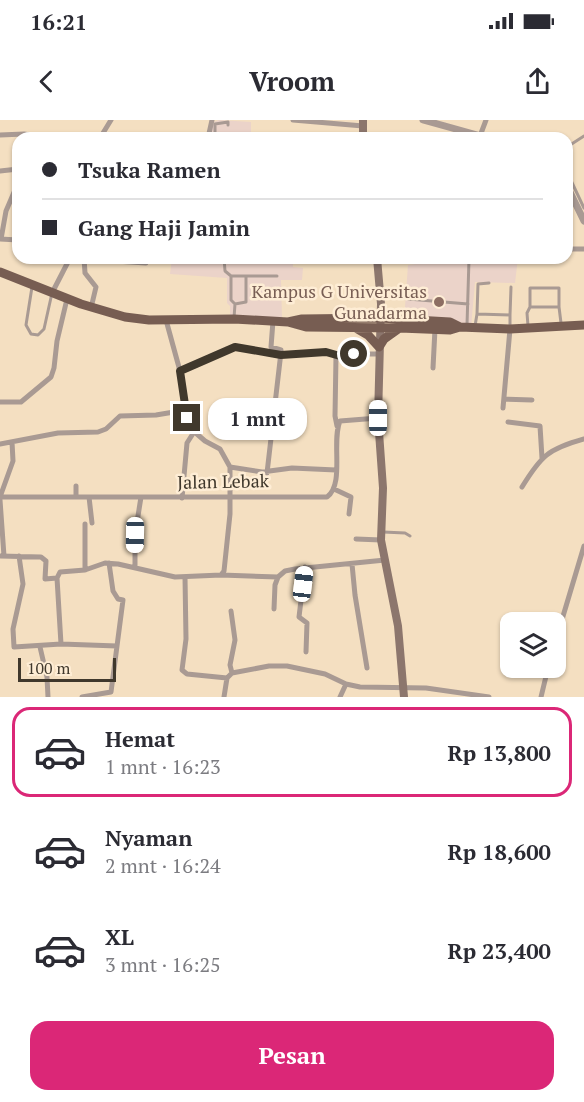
<!DOCTYPE html>
<html lang="id">
<head>
<meta charset="utf-8">
<style>
  :root { --surface:#fff; --page:#f7f7f7; --text:#2b2b33; --muted:#7c7c81; --line:#e1e1e2; --accent:#db2777 }
  body { margin:0; font-family:"PT Serif",serif; background:var(--page); color:var(--text); height:100vh; display:flex; flex-direction:column; font-size:22px; white-space:nowrap }
  * { box-sizing:border-box; margin:0 }
  p { font-size:20px; color:var(--muted) }
  .icon { flex:none; width:33px; height:33px; fill:none; stroke:currentColor; stroke-width:2; stroke-linecap:round; stroke-linejoin:round }
  .map { position:relative; height:577px; overflow:hidden }
  .drawer { display:flex; flex-direction:column; background:var(--surface); flex:1 }
  .drawer>* { flex:none }
  .banner { position:absolute; left:12px; top:12px; width:561px; height:132px; border-radius:18px; box-shadow:0 2px 4px #0004; display:grid; align-content:center; height:132px; padding:0 30px; background:var(--surface) }
  .tools { position:absolute; left:500px; top:492px; display:grid; gap:12px }
  .tools a { display:grid; place-items:center; width:66px; height:66px; border-radius:12px; background:var(--surface); box-shadow:0 2px 4px #0004; font-size:30px }
  .scale { position:absolute; left:18px; bottom:15px; width:98px; box-sizing:border-box; padding-left:6px; border:3px solid #40382c; border-top:0; font-size:16px; line-height:21px; white-space:nowrap; color:#40382c; -webkit-text-stroke:4px #feedd5; paint-order:stroke }
  .end { position:absolute; width:27px; height:27px; margin:-14px; border:8px solid #40382c; background:#fff; box-shadow:0 0 0 3px #fff }
  .from { border-radius:50% }
  .bubble { position:absolute; height:42px; border-radius:18px; background:var(--surface); box-shadow:0 2px 4px #0004; font-size:20px; font-weight:700; line-height:42px; text-align:center }
  .car { position:absolute; width:18px; height:36px; margin:-18px -9px; border-radius:8px; box-shadow:0 0 4px 2px #0007; background:linear-gradient(#fff 24%,#345 0 40%,#fff 0 76%,#345 0 86%,#fff 0) }
  .banner b { display:flex; align-items:center; gap:21px; height:57px; font-size:22px }
  .banner b+b { border-top:2px solid var(--line) }
  .banner i { width:15px; height:15px; background:var(--text) }
  ul { padding:10px 0 0; list-style:none }
  li { display:flex; align-items:center; gap:18px; height:90px; margin:0 12px 9px; padding:0 18px; border:3px solid transparent; border-radius:18px }
  li div { flex:1 }
  li b { display:block; font-size:22px }
  li em { font-style:normal; font-weight:700 }
  li.active { border-color:var(--accent) }
  li>.icon { width:54px; height:54px; stroke-width:1.5 }
  .primary-button { display:flex; gap:12px; margin-top:auto; padding:12px 30px }
  .primary-button a { flex:1; height:69px; border-radius:18px; background:var(--accent); color:#fff; font-size:24px; font-weight:700; line-height:69px; text-align:center }
  .status { display:flex; justify-content:space-between; align-items:center; height:42px; padding:0 30px; background:var(--surface); direction:ltr }
  .status svg { height:16px; fill:currentColor }
  header { display:flex; justify-content:space-between; align-items:center; height:78px; padding:0 30px; background:var(--surface); font-size:27px; font-weight:700 }
  .map>svg:first-child { display:block }
  .education { fill:#ebd3c9 }
  .lines { fill:none; stroke-linecap:round; stroke-linejoin:round }
  .service { stroke:#a99a93; stroke-width:3 }
  .minor { stroke:#a99a93; stroke-width:5 }
  .tertiary { stroke:#a99a93; stroke-width:7 }
  .secondary { stroke:#8c766d; stroke-width:8 }
  .primary { stroke:#775d52; stroke-width:9 }
  .route { stroke:#40382c; stroke-width:8 }
  .education-dot { fill:#8d6e63; stroke:#feedd5; stroke-width:2 }
  .labels { text-anchor:middle; stroke-width:5; stroke-linejoin:round; paint-order:stroke }
  .education-label { font-size:18px; fill:#785e54; stroke:#feedd5; text-anchor:end }
  .street-label { font-size:18px; fill:#40382c; stroke:#feedd5 }
</style>
</head>
<body>
<div class="status"><b>16:21</b><svg viewBox="0 0 49 12"><path d="M0 12V9h3v3zM5 12V6h3v6zM10 12V3h3v9zM15 12V0h3v12zM26 1h20v11H26zM47 4h2v5h-2z"/></svg></div>
<header><svg class="icon" aria-label="back" viewBox="0 0 24 24"><path d="M15 5l-7 7 7 7"/></svg>Vroom<svg class="icon" aria-label="share" viewBox="0 0 24 24"><path d="M12 15V3M7 8l5-5 5 5M5 13v7h14v-7"/></svg></header>
<div class="map">
<svg width="584" height="577" viewBox="0 0 584 577">
  <rect width="100%" height="100%" fill="#f4dfc1"/>
  <!-- education -->
  <path class="education" d="M219,0L251,2V18H209L211,3Z
    M172,138H293V147L303,148L302,160H281L282,198L230,196V186L227,183V158L170,154Z
    M423,138H518L515,163L475,162L471,207L404,201L408,145L423,143Z"/>
  <g class="lines">
    <!-- service -->
    <path class="service" d="M215,18V4L228,2V5
      M567,27L584,16
      M567,52L584,88
      M224,138L225,151L231,156
      M246,156H277
      M32,167L26,205L31,214L38,215L44,209L52,173
      M408,179L468,184
      M530,187V168H559V187
      M477,194L478,164L489,163
      M510,195L511,167
      M234,198L235,184L231,180V156H246V182L235,184
      M467,205L469,139
      M475,206L477,194L510,195V206
      M528,206L527,193L530,187H559L561,203
      M383,412L405,413L410,416"/>
    <!-- minor -->
    <path class="minor" d="M293,0L363,6
      M0,15L24,14L49,18
      M480,16L486,0
      M100,18L111,0
      M208,18L212,0
      M0,51L18,49
      M0,119L18,120
      M1,119L6,91L18,63
      M567,129H584
      M84,138L85,153L96,167L91,188
      M85,139L146,143L147,138
      M52,173L70,138
      M166,200L180,251L187,298L190,308L205,321L220,329L230,347V394L224,451L221,455
      M336,236L335,296L337,306
      M433,248L435,209
      M180,251L235,227L281,235L326,232L340,236L354,234H379
      M504,279L532,280
      M0,282H21L51,257L54,248L57,221L67,179
      M503,288L510,209
      M508,302L540,306L542,338
      M0,324L58,313L98,312L106,309L120,296L156,295L186,290
      M230,347L262,352L292,348L336,350
      M267,353L281,232V230L271,227L273,201
      M522,367C541,336 548,329 584,319
      M334,369L351,377L349,394
      M0,377H327C345,364 331,321 340,301L378,298
      M0,377L13,341L12,322
      M76,377V366
      M89,377L92,403
      M182,378L187,323L194,312
      M0,380L4,436
      M356,419L381,420
      M0,436L41,437L46,441L45,459L57,458
      M19,436L23,464L13,509L14,527L61,524L117,526
      M352,444L355,475L367,548
      M305,447L299,497L307,503L306,532
      M135,448V415L141,377
      M85,450V404
      M185,457L186,519L182,550L187,554L227,558
      M278,457L285,451L295,449L385,440
      M274,489L275,465L278,457
      M231,491L235,520L230,545L232,553
      M555,523L584,426
      M61,524L57,458L60,452L85,450L105,443L118,444L175,457L221,455L278,457
      M40,527L47,557L48,577
      M82,577L111,572L123,480L118,479L113,471L109,443
      M224,577L227,558L232,553L269,546H287L325,554L346,564L360,567L426,568L489,577
      M340,577L346,564
      M541,577L548,548"/>
    <!-- tertiary -->
    <path class="tertiary" d="M423,0L488,18
      M567,66L584,101"/>
    <!-- secondary -->
    <path class="secondary" d="M363,18V0
      M377,138L381,184L378,298L383,368L381,420L398,506L404,577"/>
    <!-- primary -->
    <path class="primary" d="M0,152L81,184L125,197L149,200L234,199L288,202L302,199L380,198L450,202L460,207
      M288,202L306,207L400,208L450,210L460,207L510,209L584,205
      M356,208L368,215L379,227L384,219L398,209"/>
  </g>
  <g class="lines">
    <!-- route -->
    <path class="route" d="M187,298L180,251L235,227L281,235L326,232L340,236L354,234"/>
  </g>
  <!-- markers -->
  <circle class="education-dot" cx="439" cy="182" r="6"/>
  <g class="labels">
    <!-- education labels -->
    <g class="education-label">
      <text x="427" y="178">Kampus G Universitas<tspan x="427" dy="21">Gunadarma</tspan></text>
    </g>
    <!-- street labels -->
    <g class="street-label">
      <text transform="translate(223 362) rotate(-1)" y="6">Jalan Lebak</text>
    </g>
  </g>
</svg>
<div class="tools">
<a><svg class="icon" aria-label="layers" viewBox="0 0 24 24"><path d="M12 4l9 5-9 5-9-5zM3 14l9 5 9-5"/></svg></a>
</div>
<div class="scale">100 m</div>
<i class="end from" style="left:354px;top:234px"></i>
<i class="end" style="left:187px;top:298px"></i>
<div class="bubble" style="left:208px;top:278px;width:99px">1 mnt</div>
<i class="car" style="left:378px;top:298px;rotate:0deg"></i>
<i class="car" style="left:135px;top:415px;rotate:181deg"></i>
<i class="car" style="left:303px;top:464px;rotate:7deg"></i>
<div class="banner">
<b><i class="from"></i>Tsuka Ramen</b>
<b><i></i>Gang Haji Jamin</b>
</div>
</div>
<section class="drawer">
<ul>
<li class="active"><svg class="icon" aria-label="car" viewBox="0 0 24 24"><path d="M5 17H2v-5l4-1 3-4h7l3 4 3 1v5h-3M9 17h6M6 11h13"/><circle cx="7" cy="17" r="2"/><circle cx="17" cy="17" r="2"/></svg><div><b>Hemat</b><p>1 mnt · 16:23</p></div><em>Rp 13,800</em></li>
<li><svg class="icon" aria-label="car" viewBox="0 0 24 24"><path d="M5 17H2v-5l4-1 3-4h7l3 4 3 1v5h-3M9 17h6M6 11h13"/><circle cx="7" cy="17" r="2"/><circle cx="17" cy="17" r="2"/></svg><div><b>Nyaman</b><p>2 mnt · 16:24</p></div><em>Rp 18,600</em></li>
<li><svg class="icon" aria-label="car" viewBox="0 0 24 24"><path d="M5 17H2v-5l4-1 3-4h7l3 4 3 1v5h-3M9 17h6M6 11h13"/><circle cx="7" cy="17" r="2"/><circle cx="17" cy="17" r="2"/></svg><div><b>XL</b><p>3 mnt · 16:25</p></div><em>Rp 23,400</em></li>
</ul>
<div class="primary-button"><a>Pesan</a></div>
</section>
</body>
</html>
